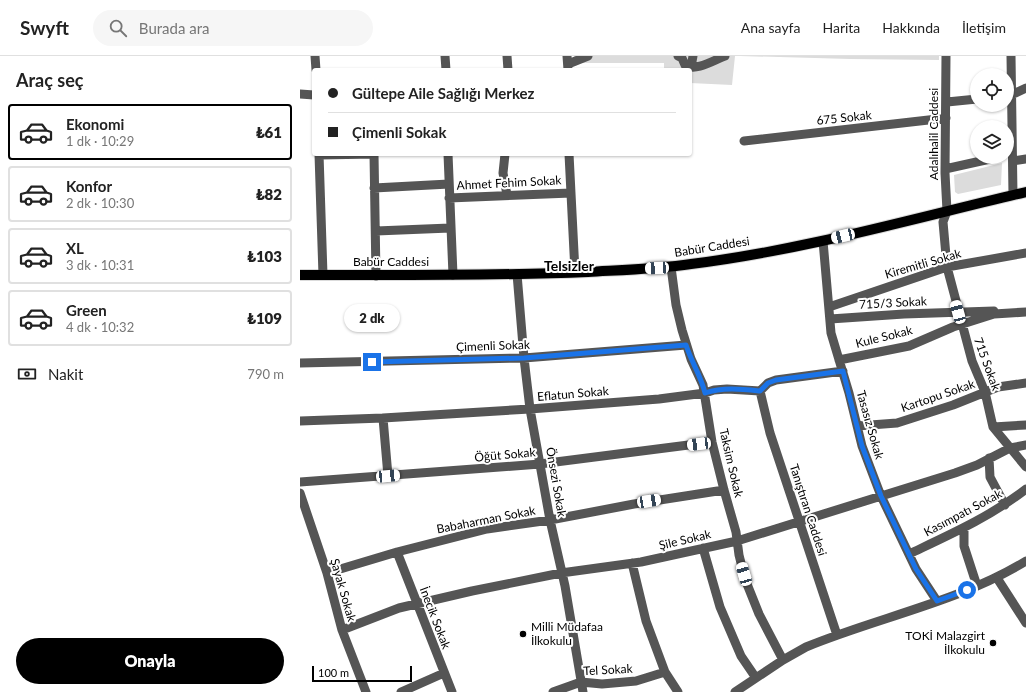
<!DOCTYPE html>
<html lang="tr">
<head>
<meta charset="utf-8">
<style>
  :root { --surface:#fff; --page:#f6f6f6; --text:#222; --muted:#767676; --line:#e0e0e0; --accent:#000 }
  body { margin:0; font-family:Lato,sans-serif; background:var(--page); color:var(--text); height:100vh; display:flex; flex-direction:column; font-size:15px; white-space:nowrap }
  * { box-sizing:border-box; margin:0 }
  p { font-size:13px; color:var(--muted) }
  .icon { flex:none; width:22px; height:22px; fill:none; stroke:currentColor; stroke-width:2; stroke-linecap:round; stroke-linejoin:round }
  .map { position:relative; flex:1; overflow:hidden }
  .side { display:flex; flex-direction:column; background:var(--surface); width:300px }
  .side>* { flex:none }
  .banner { position:absolute; left:12px; top:12px; width:380px; height:88px; border-radius:4px; box-shadow:0 1px 3px #0004; display:grid; align-content:center; height:88px; padding:0 16px; background:var(--surface) }
  .controls { position:absolute; left:670px; top:12px; display:grid; gap:8px }
  .controls a { display:grid; place-items:center; width:44px; height:44px; border-radius:50%; background:var(--surface); box-shadow:0 1px 3px #0004; font-size:20px }
  .scale { position:absolute; left:12px; bottom:10px; width:100px; box-sizing:border-box; padding-left:4px; border:2px solid #000; border-top:0; font-size:11px; line-height:14px; white-space:nowrap; color:#000; -webkit-text-stroke:3px #fff; paint-order:stroke }
  .end { position:absolute; width:18px; height:18px; margin:-9px; border:5px solid #1a73e8; background:#fff; box-shadow:0 0 0 2px #fff }
  .from { border-radius:50% }
  .bubble { position:absolute; height:28px; border-radius:14px; background:var(--surface); box-shadow:0 1px 3px #0004; font-size:13px; font-weight:800; line-height:28px; text-align:center }
  .car { position:absolute; width:12px; height:24px; margin:-12px -6px; border-radius:5px; box-shadow:0 0 3px 1px #0007; background:linear-gradient(#fff 24%,#345 0 40%,#fff 0 76%,#345 0 86%,#fff 0) }
  .banner b { display:flex; align-items:center; gap:14px; height:38px; font-size:15px }
  .banner b+b { border-top:1px solid var(--line) }
  .banner i { width:10px; height:10px; background:var(--text) }
  ul { padding:0; list-style:none }
  li { display:flex; align-items:center; gap:12px; height:56px; margin:0 8px 6px; padding:0 8px; border:2px solid var(--line); border-radius:4px }
  li div { flex:1 }
  li b { display:block; font-size:15px }
  li em { font-style:normal; font-weight:800 }
  li.on { border-color:var(--accent) }
  li>.icon { width:36px; height:36px; stroke-width:1.5 }
  h2 { padding:0 16px; font-size:18px; line-height:48px }
  .pay { display:flex; align-items:center; gap:10px; height:44px; padding:0 16px; font-size:15px }
  .pay p { margin-inline-start:auto }
  .primary-button { display:flex; gap:8px; margin-top:auto; padding:8px 16px }
  .primary-button a { flex:1; height:46px; border-radius:24px; background:var(--accent); color:#fff; font-size:16px; font-weight:800; line-height:46px; text-align:center }
  header { display:flex; align-items:center; gap:24px; box-sizing:border-box; height:56px; padding:0 20px; background:var(--surface); border-bottom:1px solid var(--line) }
  header strong { font-size:19px }
  nav { display:flex; gap:22px; margin-inline-start:auto; font-size:14px }
  .search { width:280px; height:36px; background:var(--page); display:flex; align-items:center; gap:10px; box-sizing:border-box; padding:0 14px; border-radius:22px; color:var(--muted); font-size:15px }
  main { display:flex; flex:1; min-height:0 }
  .map>svg:first-child { display:block }
  .park { fill:#dcdcdc }
  .lines { fill:none; stroke-linecap:round; stroke-linejoin:round }
  .major-casing { stroke:#dbdbdb; stroke-width:12 }
  .minor { stroke:#555; stroke-width:9 }
  .major { stroke:#000; stroke-width:10 }
  .route { stroke:#1a73e8; stroke-width:5 }
  .poi-dot { fill:#000; stroke:#fff; stroke-width:1.5 }
  .labels { text-anchor:middle; stroke-width:4; stroke-linejoin:round; paint-order:stroke }
  .street-label { font-size:12px; fill:#000; stroke:#fff }
  .poi-label { font-size:12px; fill:#000; stroke:#fff; text-anchor:start }
  .quarter-label { font-size:14px; font-weight:bold; fill:#000; stroke:#fff }
</style>
</head>
<body>
<header>
<strong>Swyft</strong>
<div class="search"><svg class="icon" aria-label="search" viewBox="0 0 24 24"><circle cx="10" cy="10" r="6"/><path d="M15 15l6 6"/></svg>Burada ara</div>
<nav><a>Ana sayfa</a><a>Harita</a><a>Hakkında</a><a>İletişim</a></nav>
</header>
<main>
<section class="side">
<h2>Araç seç</h2>
<ul>
<li class="on"><svg class="icon" aria-label="car" viewBox="0 0 24 24"><path d="M5 17H2v-5l4-1 3-4h7l3 4 3 1v5h-3M9 17h6M6 11h13"/><circle cx="7" cy="17" r="2"/><circle cx="17" cy="17" r="2"/></svg><div><b>Ekonomi</b><p>1 dk · 10:29</p></div><em>₺61</em></li>
<li><svg class="icon" aria-label="car" viewBox="0 0 24 24"><path d="M5 17H2v-5l4-1 3-4h7l3 4 3 1v5h-3M9 17h6M6 11h13"/><circle cx="7" cy="17" r="2"/><circle cx="17" cy="17" r="2"/></svg><div><b>Konfor</b><p>2 dk · 10:30</p></div><em>₺82</em></li>
<li><svg class="icon" aria-label="car" viewBox="0 0 24 24"><path d="M5 17H2v-5l4-1 3-4h7l3 4 3 1v5h-3M9 17h6M6 11h13"/><circle cx="7" cy="17" r="2"/><circle cx="17" cy="17" r="2"/></svg><div><b>XL</b><p>3 dk · 10:31</p></div><em>₺103</em></li>
<li><svg class="icon" aria-label="car" viewBox="0 0 24 24"><path d="M5 17H2v-5l4-1 3-4h7l3 4 3 1v5h-3M9 17h6M6 11h13"/><circle cx="7" cy="17" r="2"/><circle cx="17" cy="17" r="2"/></svg><div><b>Green</b><p>4 dk · 10:32</p></div><em>₺109</em></li>
</ul>
<div class="pay"><svg class="icon" aria-label="cash" viewBox="0 0 24 24"><path d="M3 7h18v10H3z"/><circle cx="12" cy="12" r="2"/></svg>Nakit<p>790 m</p></div>
<div class="primary-button"><a>Onayla</a></div>
</section>
<div class="map">
<svg width="726" height="636" viewBox="0 0 726 636">
  <rect width="100%" height="100%" fill="#fff"/>
  <!-- park -->
  <path class="park" d="M274,0H435L432,29L390,27V14H364V7H281L275,10Z
    M440,0H639V4L550,3Z
    M702,107L701,129L658,138L655,136L654,119Z"/>
  <g class="lines">
    <defs>
      <path id="major" d="M0,219C96,219 192,220 288,216C322,214 357,213 391,208C504,194 615,162 726,136"/>
    </defs>
    <!-- major casing -->
    <use href="#major" class="major-casing"/>
    <!-- minor -->
    <path class="minor" d="M15,0L16,14
      M145,0L146,14
      M207,0L208,14
      M267,0L268,14
      M378,0L382,2L385,9C396,16 414,4 425,0
      M646,0L645,117L647,155L643,166L647,211L672,305L685,336L693,371L726,411
      M711,0L713,139
      M268,8L288,0
      M391,11L393,0
      M0,38L14,39
      M707,39H711L726,32
      M647,46L677,43
      M444,85L646,62
      M19,98L23,219
      M74,98L76,220
      M148,98L153,219
      M205,98L203,117L207,139
      M269,98L275,216
      M19,99L74,98
      M713,105L726,103
      M645,113L699,101
      M74,132L149,128
      M149,142L271,137
      M76,175L150,172
      M523,185L531,277L549,337L562,390L581,440L616,513L637,545
      M371,211L376,249L382,274L391,303L403,329L412,386L424,434L436,476L439,499L445,523L459,558L483,604
      M217,218L224,302L230,353L250,464L265,530L283,636
      M529,251L647,211L726,197
      M530,263L604,258L694,255
      M539,304L609,290L653,271L694,258L726,256
      M0,307L224,302L386,289
      M460,335L470,377L537,579
      M460,335L468,327L476,324L543,315
      M83,362L88,420
      M0,365L83,362L230,353L359,343L405,337L414,334L427,333L460,335
      M557,370L597,367L653,349L698,331L726,327
      M693,371L726,369
      M689,402L690,421L705,449
      M0,426L240,408L412,386
      M0,437L27,517L42,574L66,636
      M664,472V490L677,530
      M403,492L420,551L441,600L456,622
      M97,496L152,636
      M609,498C649,479 690,461 726,433
      M332,507L346,565L365,616L378,636
      M27,517L97,496L187,473L250,464L334,448L424,434
      M697,522L726,567
      M42,574L99,552L172,535L261,517L341,506L437,485L655,417L677,409L710,392L726,389
      M101,636L144,617
      M253,636L281,626L302,628L336,625L365,616
      M435,636L483,604L506,591C579,561 659,546 726,505"/>
    <!-- major -->
    <use href="#major" class="major"/>
  </g>
  <g class="lines">
    <!-- route -->
    <path class="route" d="M72,306L224,302L386,289C391,305 401,320 405,337C423,331 441,333 460,335L468,327L476,324L543,315L562,390L581,440L616,513L637,545L667,534"/>
  </g>
  <!-- markers -->
  <g class="poi-dot">
    <circle cx="223" cy="578" r="4"/>
    <circle cx="693" cy="587" r="4"/>
  </g>
  <g class="labels">
    <!-- street labels -->
    <g class="street-label">
      <text transform="translate(544 62) rotate(-6)" y="4">675 Sokak</text>
      <text transform="translate(634 78) rotate(-90)" y="4">Adalıhalil Caddesi</text>
      <text transform="translate(209 127) rotate(-3)" y="4">Ahmet Fehim Sokak</text>
      <text transform="translate(412 191) rotate(-9)" y="4">Babür Caddesi</text>
      <text x="91" y="210">Babür Caddesi</text>
      <text transform="translate(623 208) rotate(-16)" y="4">Kiremitli Sokak</text>
      <text transform="translate(593 247) rotate(-3)" y="4">715/3 Sokak</text>
      <text transform="translate(584 281) rotate(-14)" y="4">Kule Sokak</text>
      <text transform="translate(193 290) rotate(-2)" y="4">Çimenli Sokak</text>
      <text transform="translate(687 308) rotate(70)" y="4">715 Sokak</text>
      <text transform="translate(273 338) rotate(-5)" y="4">Eflatun Sokak</text>
      <text transform="translate(638 340) rotate(-19)" y="4">Kartopu Sokak</text>
      <text transform="translate(570 369) rotate(74)" y="4">Tasasız Sokak</text>
      <text transform="translate(205 399) rotate(-5)" y="4">Öğüt Sokak</text>
      <text transform="translate(431 407) rotate(77)" y="4">Taksim Sokak</text>
      <text transform="translate(256 426) rotate(80)" y="4">Önsezi Sokak</text>
      <text transform="translate(508 454) rotate(72)" y="4">Tanıştıran Caddesi</text>
      <text transform="translate(663 457) rotate(-28)" y="4">Kasımpatı Sokak</text>
      <text transform="translate(186 464) rotate(-11)" y="4">Babaharman Sokak</text>
      <text transform="translate(385 484) rotate(-13)" y="4">Şile Sokak</text>
      <text transform="translate(43 534) rotate(74)" y="4">Şayak Sokak</text>
      <text transform="translate(135 562) rotate(69)" y="4">İnecik Sokak</text>
      <text transform="translate(308 614) rotate(-3)" y="4">Tel Sokak</text>
    </g>
    <!-- poi labels -->
    <g class="poi-label">
      <text x="231" y="575">Milli Müdafaa<tspan x="231" dy="14">İlkokulu</tspan></text>
      <text x="685" y="584" text-anchor="end">TOKİ Malazgirt<tspan x="685" dy="14">İlkokulu</tspan></text>
    </g>
    <!-- quarter labels -->
    <g class="quarter-label">
      <text x="269" y="215">Telsizler</text>
    </g>
  </g>
</svg>
<div class="controls">
<a><svg class="icon" aria-label="locate" viewBox="0 0 24 24"><circle cx="12" cy="12" r="6"/><path d="M12 2v4M12 18v4M2 12h4M18 12h4"/></svg></a>
<a><svg class="icon" aria-label="layers" viewBox="0 0 24 24"><path d="M12 4l9 5-9 5-9-5zM3 14l9 5 9-5"/></svg></a>
</div>
<div class="scale">100 m</div>
<i class="end from" style="left:667px;top:534px"></i>
<i class="end" style="left:72px;top:306px"></i>
<div class="bubble" style="left:44px;top:248px;width:56px">2 dk</div>
<i class="car" style="left:543px;top:180px;rotate:257deg"></i>
<i class="car" style="left:357px;top:212px;rotate:267deg"></i>
<i class="car" style="left:658px;top:256px;rotate:345deg"></i>
<i class="car" style="left:399px;top:388px;rotate:263deg"></i>
<i class="car" style="left:88px;top:420px;rotate:85deg"></i>
<i class="car" style="left:349px;top:445px;rotate:81deg"></i>
<i class="car" style="left:444px;top:518px;rotate:344deg"></i>
<div class="banner">
<b><i class="from"></i>Gültepe Aile Sağlığı Merkez</b>
<b><i></i>Çimenli Sokak</b>
</div>
</div>
</main>
</body>
</html>
